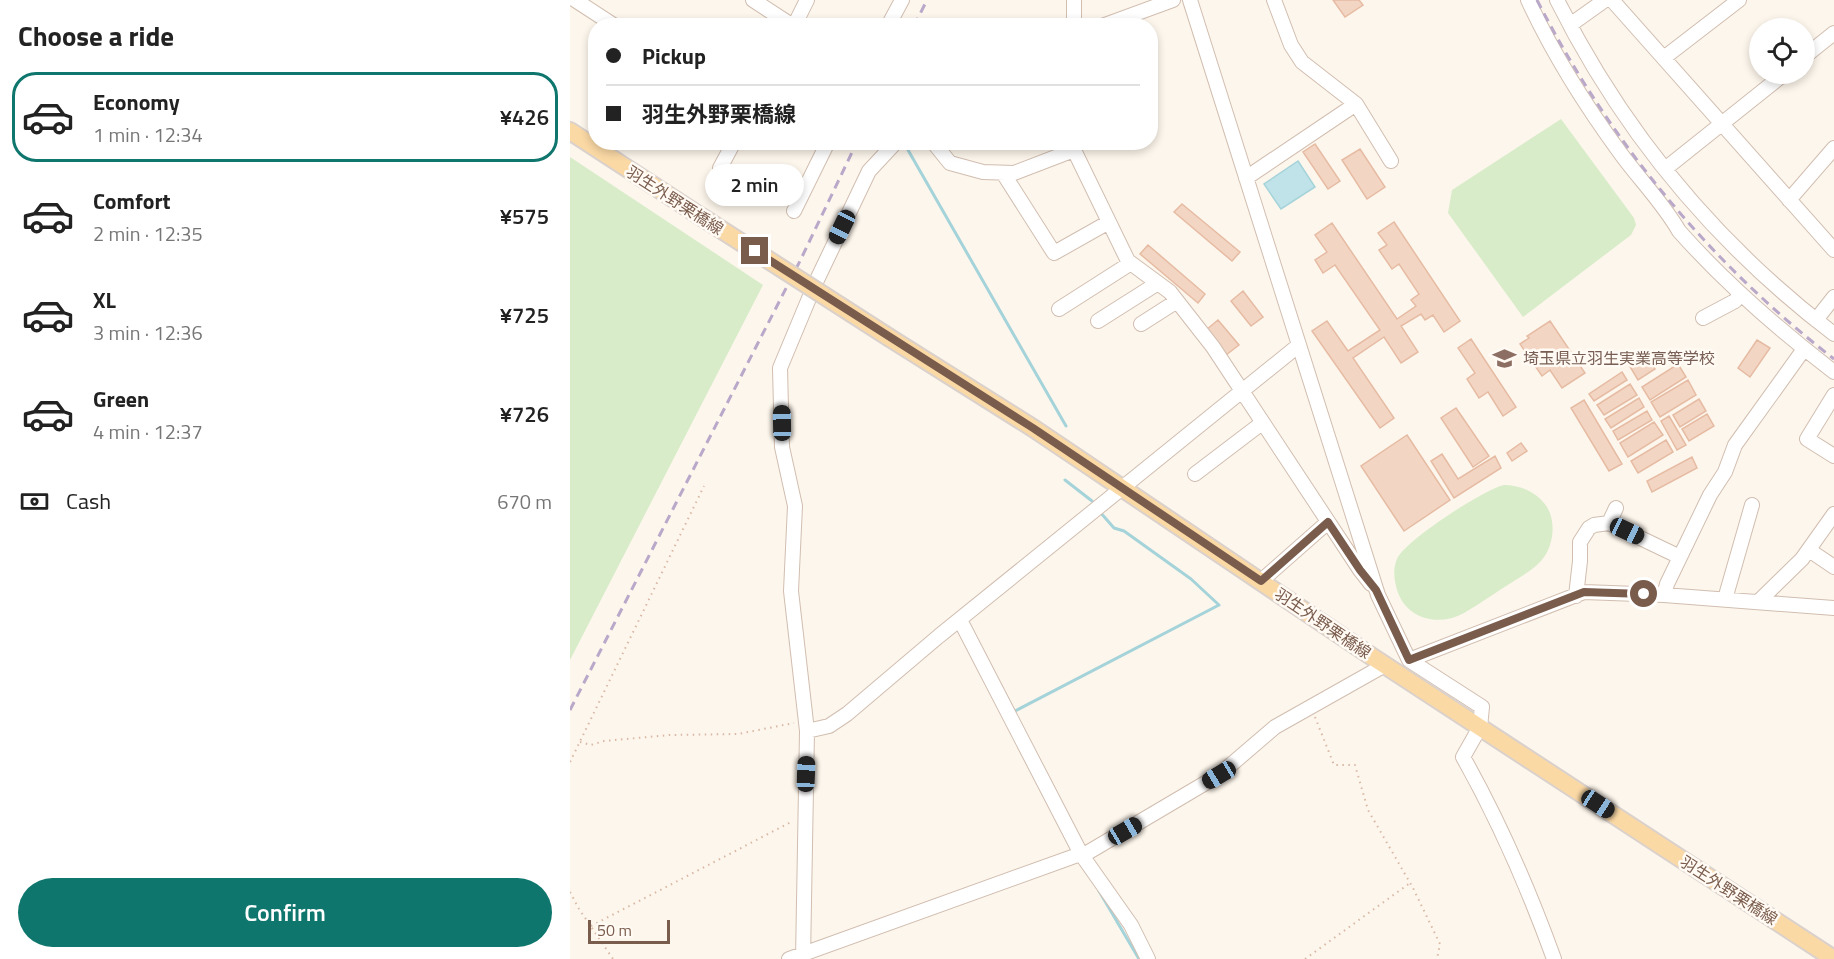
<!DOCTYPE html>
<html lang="en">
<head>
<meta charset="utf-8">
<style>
  :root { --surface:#fff; --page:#f6f6f6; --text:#222; --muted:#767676; --line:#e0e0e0; --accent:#0f766e }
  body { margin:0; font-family:"Titillium Web","Noto Sans JP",sans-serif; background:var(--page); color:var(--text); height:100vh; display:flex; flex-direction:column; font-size:22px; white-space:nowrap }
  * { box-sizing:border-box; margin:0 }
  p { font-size:20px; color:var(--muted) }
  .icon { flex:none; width:33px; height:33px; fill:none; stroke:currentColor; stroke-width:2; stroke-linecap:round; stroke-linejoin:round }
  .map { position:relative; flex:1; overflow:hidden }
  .sheet { display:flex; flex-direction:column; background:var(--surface); width:570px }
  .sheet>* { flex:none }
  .top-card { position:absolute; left:18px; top:18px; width:570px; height:132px; border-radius:24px; box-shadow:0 3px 9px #0003; display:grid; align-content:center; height:132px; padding:0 18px; background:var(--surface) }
  .controls { position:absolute; left:1179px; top:18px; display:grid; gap:12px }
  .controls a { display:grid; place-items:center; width:66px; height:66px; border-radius:50%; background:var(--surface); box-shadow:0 3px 9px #0003; font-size:30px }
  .scale { position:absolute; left:18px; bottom:15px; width:82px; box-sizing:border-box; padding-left:6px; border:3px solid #7a5c4d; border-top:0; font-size:16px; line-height:21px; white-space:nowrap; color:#7a5c4d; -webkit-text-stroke:4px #fffaf3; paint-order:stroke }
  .end { position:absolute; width:27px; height:27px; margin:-14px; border:8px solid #7a5c4d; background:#fff; box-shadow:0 0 0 3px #fff }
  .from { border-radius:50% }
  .bubble { position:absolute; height:42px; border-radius:21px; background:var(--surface); box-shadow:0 3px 9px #0003; font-size:20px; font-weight:600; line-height:42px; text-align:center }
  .car { position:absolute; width:18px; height:36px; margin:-18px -9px; border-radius:8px; box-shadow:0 0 4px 2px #0007; background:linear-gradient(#222 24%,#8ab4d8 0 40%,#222 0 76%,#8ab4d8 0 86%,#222 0) }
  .top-card b { display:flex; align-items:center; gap:21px; height:57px; font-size:22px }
  .top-card b+b { border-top:2px solid var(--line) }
  .top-card i { width:15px; height:15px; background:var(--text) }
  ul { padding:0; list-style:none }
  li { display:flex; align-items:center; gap:18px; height:90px; margin:0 12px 9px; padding:0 6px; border:3px solid transparent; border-radius:24px }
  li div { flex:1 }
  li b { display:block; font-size:22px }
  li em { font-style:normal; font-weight:600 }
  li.active { border-color:var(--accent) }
  li>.icon { width:54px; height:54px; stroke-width:1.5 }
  h2 { padding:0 18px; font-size:27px; line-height:72px }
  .pay { display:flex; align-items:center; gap:15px; height:66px; padding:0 18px; font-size:22px }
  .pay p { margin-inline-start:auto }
  .action { display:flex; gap:12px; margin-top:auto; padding:12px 18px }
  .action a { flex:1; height:69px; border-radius:36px; background:var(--accent); color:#fff; font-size:24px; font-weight:600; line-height:69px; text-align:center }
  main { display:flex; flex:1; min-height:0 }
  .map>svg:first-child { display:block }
  .green { fill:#d8ecc9 }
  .water { fill:#bfe3e8; stroke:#a5d3da; stroke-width:1.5 }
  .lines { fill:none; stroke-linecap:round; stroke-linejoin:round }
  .stream { stroke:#a5d3da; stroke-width:3 }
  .building { fill:#f3d5c3; stroke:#e6bba3; stroke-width:1.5 }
  .minor-casing { stroke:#d1beb0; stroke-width:16 }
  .major-casing { stroke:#dad1cd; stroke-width:20 }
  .path { stroke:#d9b8a5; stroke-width:2; stroke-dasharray:1.5 4.5; stroke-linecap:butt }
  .minor { stroke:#fff; stroke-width:14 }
  .major { stroke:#fbd9a5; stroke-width:16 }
  .rail { stroke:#b9a8c9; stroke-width:3; stroke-dasharray:9 6; stroke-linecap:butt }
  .major-bridge-casing { stroke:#dad1cd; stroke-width:20; stroke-linecap:butt }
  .major-bridge { stroke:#fbd9a5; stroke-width:16 }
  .route { stroke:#7a5c4d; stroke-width:8 }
  .labels { text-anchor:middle; stroke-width:5; stroke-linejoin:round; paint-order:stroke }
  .street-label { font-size:16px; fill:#7a5c4d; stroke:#fffaf3 }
  .education-label { font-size:16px; fill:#785e54; stroke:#fffaf3; text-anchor:start }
</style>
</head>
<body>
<main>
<section class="sheet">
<h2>Choose a ride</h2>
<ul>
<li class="active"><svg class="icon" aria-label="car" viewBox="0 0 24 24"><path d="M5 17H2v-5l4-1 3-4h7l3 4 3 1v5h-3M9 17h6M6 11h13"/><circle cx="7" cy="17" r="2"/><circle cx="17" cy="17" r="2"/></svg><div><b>Economy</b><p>1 min · 12:34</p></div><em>¥426</em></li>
<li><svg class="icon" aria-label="car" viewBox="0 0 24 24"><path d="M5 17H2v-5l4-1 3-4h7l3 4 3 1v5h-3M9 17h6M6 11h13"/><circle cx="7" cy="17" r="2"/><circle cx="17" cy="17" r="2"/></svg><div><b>Comfort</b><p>2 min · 12:35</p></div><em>¥575</em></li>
<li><svg class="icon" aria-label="car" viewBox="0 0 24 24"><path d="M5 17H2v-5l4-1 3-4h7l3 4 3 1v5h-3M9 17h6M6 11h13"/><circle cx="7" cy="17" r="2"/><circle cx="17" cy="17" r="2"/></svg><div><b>XL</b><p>3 min · 12:36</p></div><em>¥725</em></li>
<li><svg class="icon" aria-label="car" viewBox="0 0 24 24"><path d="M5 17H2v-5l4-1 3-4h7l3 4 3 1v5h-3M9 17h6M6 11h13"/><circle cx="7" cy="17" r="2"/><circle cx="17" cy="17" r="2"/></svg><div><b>Green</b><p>4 min · 12:37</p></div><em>¥726</em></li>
</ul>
<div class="pay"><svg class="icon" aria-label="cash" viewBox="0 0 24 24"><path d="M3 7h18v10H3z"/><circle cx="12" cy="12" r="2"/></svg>Cash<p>670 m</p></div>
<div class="action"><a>Confirm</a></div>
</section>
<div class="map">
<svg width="1264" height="959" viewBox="0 0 1264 959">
  <rect width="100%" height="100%" fill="#fdf6ec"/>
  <!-- green -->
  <path class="green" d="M991,119L1064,218L1066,225L1061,235L953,317L878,213L882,190Z
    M0,157L193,285L0,660Z
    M934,485C951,485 968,493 977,507C987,523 983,549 970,562C963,570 953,575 944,581C928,591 911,603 894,613C867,628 833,618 826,586C824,577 823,568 827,559C834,541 915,489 934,485Z"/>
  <!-- water -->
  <path class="water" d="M728,161L745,187L711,209L694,184Z"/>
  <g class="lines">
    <!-- stream -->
    <path class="stream" d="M334,143L496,426
      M495,480L522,501
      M445,711L649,605L621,579L554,531L544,528L530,512
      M529,891L569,959"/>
  </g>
  <!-- building -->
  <path class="building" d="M763,0H789L793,5L775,17Z
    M745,144L770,181L758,189L733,152Z
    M790,149L815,187L797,199L772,160Z
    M612,204L670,252L662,261L604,212Z
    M824,222L890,321L874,332L863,315L855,320L851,314L831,326L848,352L831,363L814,337L783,358L824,418L810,428L742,331L757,321L778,351L810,330L765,265L753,273L745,260L757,252L745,235L762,223L827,319L846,306L841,300L849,294L829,264L822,269L809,250L817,245L808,233Z
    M578,245L635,294L628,303L570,254Z
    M673,291L693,317L681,326L661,301Z
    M648,320L669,345L656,355L636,330Z
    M980,321L1015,373L992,388L980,370L972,376L950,344L959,338L957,336Z
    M901,339L946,407L933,416L918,392L909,398L897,379L905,373L888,348Z
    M1187,340L1200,348L1180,377L1168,368Z
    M1076,354L1085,369L1068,380L1059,365Z
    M1108,364L1116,377L1080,400L1072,387Z
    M1052,372L1057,380L1024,401L1019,394Z
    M1118,380L1126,395L1090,417L1081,402Z
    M1060,384L1067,395L1034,415L1027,405Z
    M1069,398L1074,407L1041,428L1035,419Z
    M1129,399L1136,411L1110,427L1103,415Z
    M1014,400L1052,464L1039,471L1001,408Z
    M886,408L919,456L903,467L871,418Z
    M1077,411L1082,420L1048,440L1043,431Z
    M1137,414L1144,426L1119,441L1112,429Z
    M1099,416L1116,445L1107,450L1091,421Z
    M1084,422L1093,435L1058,457L1050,443Z
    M837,435L880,500L834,531L791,466Z
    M1096,440L1103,452L1068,473L1061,461Z
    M951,443L957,451L942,461L937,453Z
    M872,454L888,479L925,456L931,468L884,498L861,461Z
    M1122,457L1127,468L1082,492L1077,481Z"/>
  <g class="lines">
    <defs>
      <path id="minor" d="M5,0L45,26
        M183,0L223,26
        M620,0L808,595L839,660L912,707L910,727L893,757C929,821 959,890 984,959
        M704,0L721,45L732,62L786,104L821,161
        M958,0C983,54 1015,105 1051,154C1070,180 1093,203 1109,231C1156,284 1208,329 1264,372
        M987,0C1053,132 1146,244 1264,334
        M1042,0L1264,250
        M1000,25L1035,0
        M224,26L237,0
        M318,26L332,0
        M504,26V0
        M532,26L603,0
        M1095,57L1169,0
        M1234,57L1264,33
        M363,142L380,163L413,172L444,173L504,150
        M504,142V150L558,261L600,292L643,347L790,570L801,584
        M150,168L164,142
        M1095,169L1214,74
        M433,173L484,253L539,222
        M676,178L786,104
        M1219,200L1264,148
        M224,211L258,142
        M489,309L561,263
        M1133,318L1165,301L1170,295
        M1246,320L1264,297
        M528,321L588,283
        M571,324L607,301
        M1264,395L1237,439L1264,456
        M625,474L692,423
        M1046,508L1039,523L1110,557
        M1239,550L1264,567
        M691,581L758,522
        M1094,595L1097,584L1140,495L1155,472L1165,445L1234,349
        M1006,596L1010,561V542L1019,528L1024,525L1039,523
        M1155,599L1182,505
        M1188,602L1232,559L1264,514
        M390,620L511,854L561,925L578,959
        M839,660L1014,592L1094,595L1264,608
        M237,731L259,726L277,714L369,636L729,345
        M219,959L505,856L517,853L649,775L705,727L815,665
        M233,959L237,731L221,591L225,506L212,447L210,368L245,284L299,171L326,142"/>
      <path id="major" d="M0,131L127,214
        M320,338L463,428L804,658L1264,959"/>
    </defs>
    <!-- minor casing -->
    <use href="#minor" class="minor-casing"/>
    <!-- major casing -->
    <use href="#major" class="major-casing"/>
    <!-- path -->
    <path class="path" d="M745,717L764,765H785L798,810L843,888L870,944L867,959
      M10,742L21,745L34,741L100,735L168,734L224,723
      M0,762L134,486
      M0,892L9,909L43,959
      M21,926L223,821
      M735,959L840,883"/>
    <!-- minor -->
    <use href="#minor" class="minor"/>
    <!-- major -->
    <use href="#major" class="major"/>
    <!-- rail -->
    <path class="rail" d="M967,0C1039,141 1139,262 1264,359
      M344,26L357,0
      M0,710L230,261L287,142"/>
    <defs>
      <path id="major-bridge" d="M127,214L320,338"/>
    </defs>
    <!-- major-bridge casing -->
    <use href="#major-bridge" class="major-bridge-casing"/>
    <!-- major-bridge -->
    <use href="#major-bridge" class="major-bridge"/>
  </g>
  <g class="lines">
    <!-- route -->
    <path class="route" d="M185,251L463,428L691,581L758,522L790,570L806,590L839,660L1014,592L1074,594"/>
  </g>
  <!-- icons -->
  <defs>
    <symbol id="school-bare" viewBox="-9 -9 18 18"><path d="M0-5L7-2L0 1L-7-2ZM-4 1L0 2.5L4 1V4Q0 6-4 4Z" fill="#8d6e63" stroke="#fffaf3" stroke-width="2.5" paint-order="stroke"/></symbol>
  </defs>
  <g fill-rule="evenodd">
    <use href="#school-bare" x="918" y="342" width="33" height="33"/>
  </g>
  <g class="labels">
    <!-- street labels -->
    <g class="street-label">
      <text transform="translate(105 200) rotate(33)" y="6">羽生外野栗橋線</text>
      <text transform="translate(753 623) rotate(34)" y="6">羽生外野栗橋線</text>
      <text transform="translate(1159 890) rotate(33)" y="6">羽生外野栗橋線</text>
    </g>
    <!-- education labels -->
    <g class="education-label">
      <text x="953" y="364">埼玉県立羽生実業高等学校</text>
    </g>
  </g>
</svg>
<div class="controls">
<a><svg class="icon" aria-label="locate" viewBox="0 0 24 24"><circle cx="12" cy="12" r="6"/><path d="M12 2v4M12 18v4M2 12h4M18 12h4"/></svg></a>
</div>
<div class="scale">50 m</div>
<i class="end from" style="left:1074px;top:594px"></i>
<i class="end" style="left:185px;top:251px"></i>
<div class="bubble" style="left:135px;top:164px;width:99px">2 min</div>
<i class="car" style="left:272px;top:227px;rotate:206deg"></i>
<i class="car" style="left:212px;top:423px;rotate:359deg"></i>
<i class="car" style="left:1057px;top:531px;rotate:115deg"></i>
<i class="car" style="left:236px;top:774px;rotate:2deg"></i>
<i class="car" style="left:649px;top:775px;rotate:239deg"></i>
<i class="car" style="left:1028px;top:804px;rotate:123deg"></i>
<i class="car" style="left:555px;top:831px;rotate:60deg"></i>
<div class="top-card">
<b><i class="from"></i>Pickup</b>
<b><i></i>羽生外野栗橋線</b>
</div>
</div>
</main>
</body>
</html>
